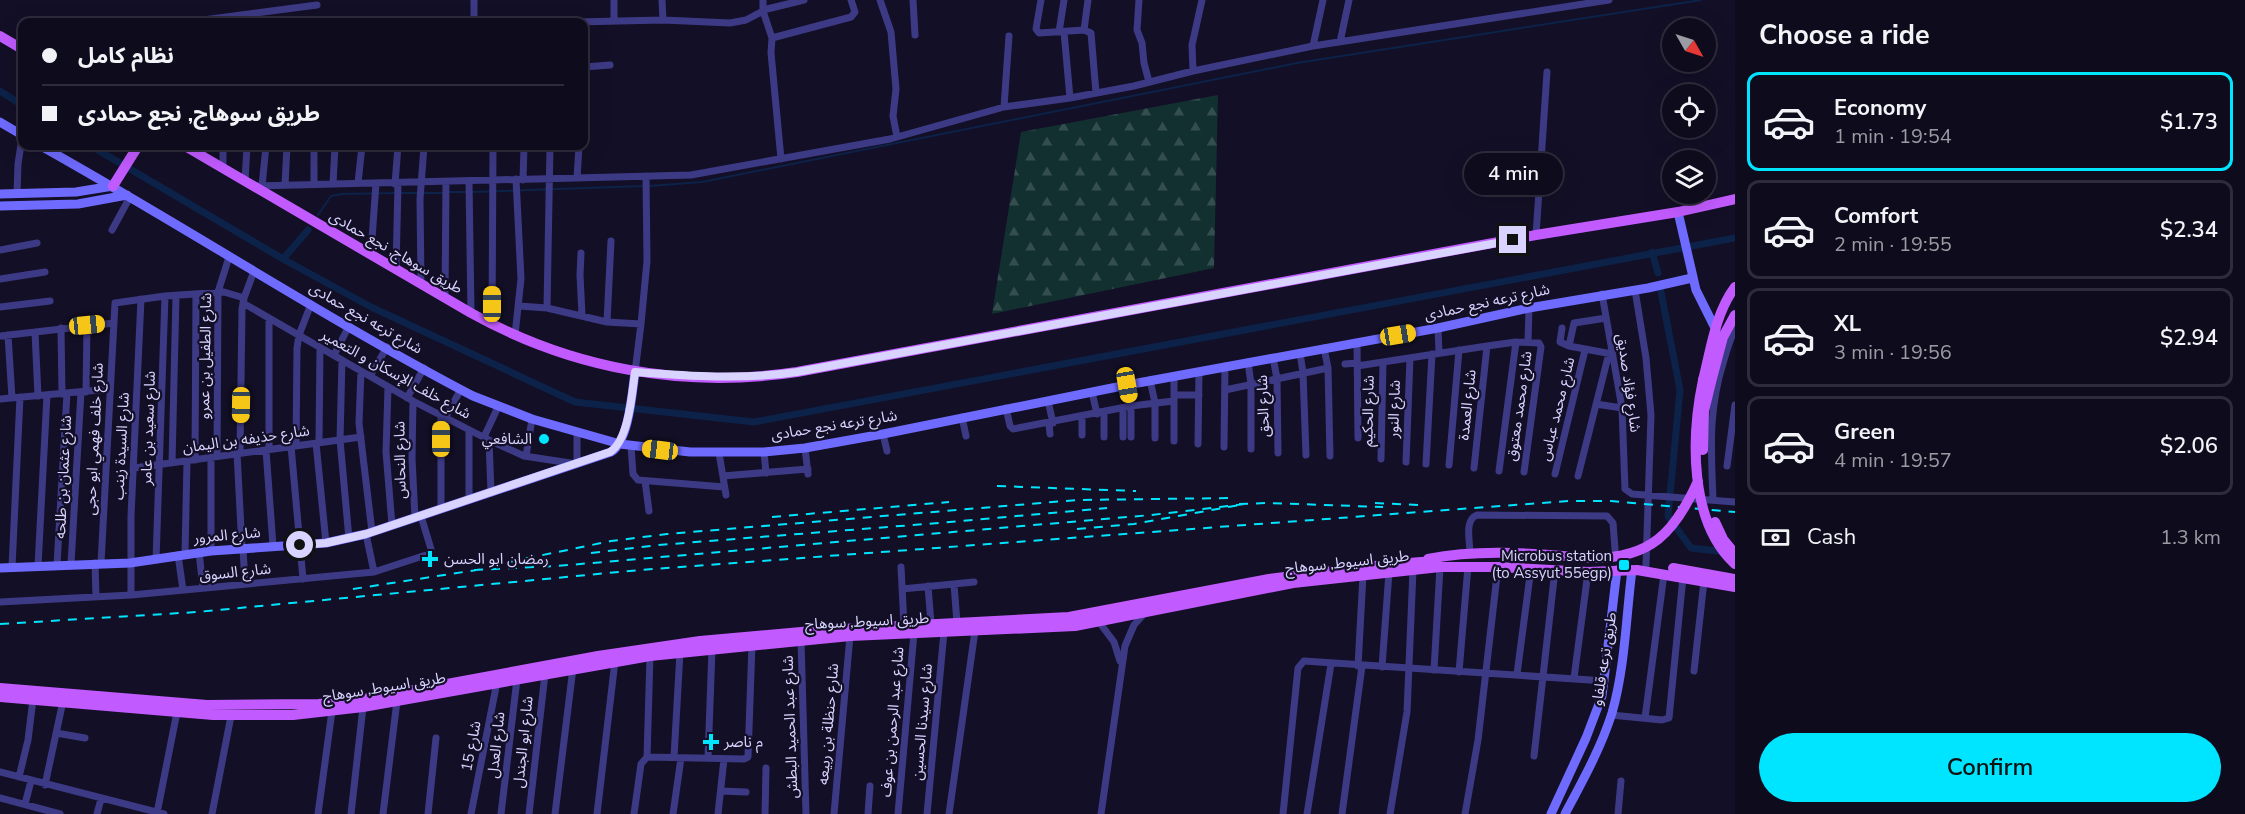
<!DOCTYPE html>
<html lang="en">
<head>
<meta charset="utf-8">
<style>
  :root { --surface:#0e0b1c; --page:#1c1929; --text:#f1f3f6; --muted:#9b9ba3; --line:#2e2b3b; --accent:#00e5ff }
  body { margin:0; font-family:"Nunito Sans","Noto Sans Arabic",sans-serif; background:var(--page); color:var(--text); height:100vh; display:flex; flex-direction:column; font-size:22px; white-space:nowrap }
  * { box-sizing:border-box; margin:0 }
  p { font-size:20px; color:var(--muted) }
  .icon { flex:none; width:33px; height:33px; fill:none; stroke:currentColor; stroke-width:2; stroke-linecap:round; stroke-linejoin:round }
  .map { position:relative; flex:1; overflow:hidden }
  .drawer { display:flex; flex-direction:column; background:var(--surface); width:510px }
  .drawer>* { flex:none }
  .hud { position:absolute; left:18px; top:18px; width:570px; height:132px; border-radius:12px; box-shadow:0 6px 24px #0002,0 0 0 2px var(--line); display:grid; align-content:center; height:132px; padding:0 24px; background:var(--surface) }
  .needle { width:39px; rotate:129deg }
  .buttons { position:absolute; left:1662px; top:18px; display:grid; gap:12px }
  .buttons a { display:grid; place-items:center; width:54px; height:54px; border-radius:50%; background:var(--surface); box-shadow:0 6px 24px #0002,0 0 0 2px var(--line); font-size:30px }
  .end { position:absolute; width:27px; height:27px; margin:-14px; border:8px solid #d9d4ff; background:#111; box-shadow:0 0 0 3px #111 }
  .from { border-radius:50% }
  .bubble { position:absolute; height:42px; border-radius:21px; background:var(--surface); box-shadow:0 6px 24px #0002,0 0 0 2px var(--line); font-size:20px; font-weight:600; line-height:42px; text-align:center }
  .car { position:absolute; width:18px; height:36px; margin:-18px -9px; border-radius:8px; box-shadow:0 0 4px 2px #0007; background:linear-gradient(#f5c518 24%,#345 0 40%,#f5c518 0 76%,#345 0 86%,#f5c518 0) }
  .hud b { display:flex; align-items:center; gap:21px; height:57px; font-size:22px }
  .hud b+b { border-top:2px solid var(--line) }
  .hud i { width:15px; height:15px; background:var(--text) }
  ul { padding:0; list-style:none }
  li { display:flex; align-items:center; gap:18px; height:99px; margin:0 12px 9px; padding:0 12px; border:3px solid var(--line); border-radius:12px }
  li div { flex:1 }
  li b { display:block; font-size:22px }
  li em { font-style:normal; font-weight:600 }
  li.current { border-color:var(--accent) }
  li>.icon { width:54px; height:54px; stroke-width:1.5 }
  h2 { padding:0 24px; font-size:27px; line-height:72px }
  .pay { display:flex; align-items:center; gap:15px; height:66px; padding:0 24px; font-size:22px }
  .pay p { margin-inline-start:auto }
  .primary-button { display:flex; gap:12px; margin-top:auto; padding:12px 24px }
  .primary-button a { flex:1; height:69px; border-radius:36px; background:var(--accent); color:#111; font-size:24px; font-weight:600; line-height:69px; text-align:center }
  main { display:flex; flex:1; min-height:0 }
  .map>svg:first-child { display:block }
  .forest { fill:url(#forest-firs) }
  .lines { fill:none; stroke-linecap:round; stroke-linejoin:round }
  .stream { stroke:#0c2248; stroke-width:2 }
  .canal { stroke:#0c2248; stroke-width:7 }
  .street { stroke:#3d3a85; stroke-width:7 }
  .secondary { stroke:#6f6bff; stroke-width:9 }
  .primary { stroke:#c25bff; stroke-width:10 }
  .rail { stroke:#00e5ff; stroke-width:2; stroke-dasharray:9 8; stroke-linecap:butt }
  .primary-bridge { stroke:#c25bff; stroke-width:10 }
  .route { stroke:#d9d4ff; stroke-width:8 }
  .poi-dot { fill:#00e5ff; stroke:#130f26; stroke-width:2 }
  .labels { text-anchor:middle; stroke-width:4.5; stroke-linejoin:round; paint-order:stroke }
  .street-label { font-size:15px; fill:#d9d4ff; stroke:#130f26 }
  .poi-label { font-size:15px; fill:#d9d4ff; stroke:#130f26; text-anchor:end }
</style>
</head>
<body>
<main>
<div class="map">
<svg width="1735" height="814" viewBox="0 0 1735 814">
  <defs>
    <pattern id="forest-firs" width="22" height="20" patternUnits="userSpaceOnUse" patternTransform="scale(1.5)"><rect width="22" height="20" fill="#12302f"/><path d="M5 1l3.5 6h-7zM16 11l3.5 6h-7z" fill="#344d4e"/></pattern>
  </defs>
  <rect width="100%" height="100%" fill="#130f26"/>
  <!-- forest -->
  <path class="forest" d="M1218,95L1214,268L992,314L1021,132Z"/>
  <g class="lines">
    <!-- stream -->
    <path class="stream" d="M649,186L702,182L1297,63L1701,0
      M448,192H467
      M472,192L644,186
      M400,193H443
      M318,215L331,196L342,194L395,193"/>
    <!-- canal -->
    <path class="canal" d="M0,91L22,105
      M91,146L283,259L371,307L575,402L754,422L1735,238
      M1652,252L1658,273
      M283,259L308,230
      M1661,292L1680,390L1668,516L1691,548L1726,552"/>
    <!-- street -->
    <path class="street" d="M474,0V22
      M662,0L663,20
      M763,0V11L772,38L771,53L781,159
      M880,0L891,32L896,89L893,116L897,137
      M913,0L915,35
      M1041,0L1036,29L1039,33L1084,30L1091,33L1096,93
      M1139,0L1137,30L1142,43L1144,63L1149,82
      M614,20V0
      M188,22L317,5
      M576,22L663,20L730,23L746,20L767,9L804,0
      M1084,30L1088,0
      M1059,32L1064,0
      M1064,32L1070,98
      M772,38L851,17L855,12L851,0
      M1340,42L1349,0
      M1313,46L1323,0
      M584,67L610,65
      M1193,71L1192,45L1202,0
      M1004,107L1009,36
      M223,146V168
      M577,178L579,146
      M523,180L524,146
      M245,181L247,146
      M469,181L471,313
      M358,183L362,146
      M314,184V146
      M333,184L335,146
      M395,184L398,146
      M285,185L287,146
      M256,186L691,175L890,139L1004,107L1070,98L1134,86L1193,71L1313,46L1609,0
      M262,186L266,146
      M17,194L18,164L22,138
      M112,230L130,197
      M1536,235L1547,72
      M0,250L37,243
      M371,253L376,183
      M581,253L580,275L582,315
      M396,269L398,184
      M0,279L45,272
      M421,283L420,199L424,146
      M1635,290L1646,358L1651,415L1646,565
      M1602,294L1622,408L1625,489L1632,494L1735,502
      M445,298L446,182
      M243,303L413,401L489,440L524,456L577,464V432
      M519,306L547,308L550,146
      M0,307L50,301
      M547,308L607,322L641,324L635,372
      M269,318V449
      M1606,318L1574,323L1569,346L1612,354
      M607,322L611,241
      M641,324L647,261L646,176
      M492,325L493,146
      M61,328L62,394
      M1438,328L1439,353
      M1562,328L1560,342L1569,346
      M35,332L38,396
      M8,335L12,398
      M515,335L521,279L516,179
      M0,336L114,323
      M1528,341L1529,308
      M1357,343L1358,438
      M1324,348L1328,368L1330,456
      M1300,353L1303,373L1306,455
      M334,355L349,326
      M1273,357L1277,379L1278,453
      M342,360L340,440L349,539
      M1248,362L1251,384V449
      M1345,364L1357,363
      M1357,366L1487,346L1516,342L1539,343L1541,347L1524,472
      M361,371L359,423L372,532
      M370,376L387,347
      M1150,380L1155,403V438
      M1127,385L1131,406V437
      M388,387L386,452L392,525
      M1225,390L1328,368
      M86,392L87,325
      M1092,392L1097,414
      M1174,395H1199
      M407,398L424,368
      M0,399L110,389
      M413,401L412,458L415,518
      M1048,401L1053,423
      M1596,404L1622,408
      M1006,408L1010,426L1013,429L1131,406L1174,401
      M1104,412V437
      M441,416V509
      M962,417L966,436
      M445,418L461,389
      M1049,424L1050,434
      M469,430V500
      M883,434L887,451
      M1082,435V417
      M484,437L498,407
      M1123,437V408
      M489,440L491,493
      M1174,441V376
      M319,442L320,348
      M316,443L326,543
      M1198,444L1199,372
      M291,446L303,579
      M296,446L297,348L299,335L311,304
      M631,446L633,474L638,480L724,487
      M1224,447L1225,366
      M805,448L808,474
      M266,450L273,546
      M764,452L766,473
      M237,453L242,548
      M240,453L242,309L244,298L254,271
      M719,453L726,495
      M217,456L218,292L229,257
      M526,456L532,419
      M211,457V551
      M1381,459L1383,362
      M195,460L196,294
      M1406,462L1410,358
      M172,463L176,296
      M1426,464L1432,354
      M1449,465L1459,350
      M1727,466L1735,405
      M134,468L361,437
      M1474,468L1487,346
      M1499,471L1516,342
      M1555,474L1585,350
      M723,476L808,469
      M1578,476L1609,353
      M645,481L649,511
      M1713,499C1711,448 1708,410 1724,360C1727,350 1730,339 1735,329
      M366,534L374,572
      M243,548L245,584
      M199,552L203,588
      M1470,553C1470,541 1464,520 1477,515L1607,516L1613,523L1615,549
      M185,554L187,461
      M178,555L183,590
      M156,560L165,296
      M95,563L96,597
      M101,563L115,303L165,296L224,292L244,298
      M71,564L81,392
      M57,565L67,393
      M38,566L47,395
      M12,567L20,397
      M901,567L904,625
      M954,584L957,623
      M928,586L931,624
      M902,589L974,582
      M131,595V516L141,299
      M0,602L131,595L374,572L429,554L431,549L421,516
      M1099,622L1114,642L1120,661
      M801,640L806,814
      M1358,666L1363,575
      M1382,667L1389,572
      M1434,670L1440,567
      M1694,671L1704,581
      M1459,672L1468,566
      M1517,674L1531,568
      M1574,678L1588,572
      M1611,715L1662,720L1669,718L1683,577
      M1645,718L1664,574
      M56,733L85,738
      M1534,756L1555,570
      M647,757L744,759L748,757L752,644
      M647,757L650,656
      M674,757L680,652
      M708,758L712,649
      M0,772L164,814
      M19,777L28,740L33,699
      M45,785L63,701
      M721,791L746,792
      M0,798L60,814
      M25,804L31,781
      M157,813L177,712
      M97,814L101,799
      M212,814L231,716
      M318,814L332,711
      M351,814L363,707
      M383,814L397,701
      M428,814L436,738
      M471,814L497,682
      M501,814L517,679
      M529,814L545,674
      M555,814L573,668
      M597,814L615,661
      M634,814L641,764L647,757
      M673,814L681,758
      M718,814L724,759
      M765,814L766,768
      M834,814L850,636
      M868,814L870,786
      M898,814L914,633
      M927,814L944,632
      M949,814L975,631
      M1101,814L1125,646L1134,625L1144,614
      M1283,814L1298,668L1304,661L1605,681
      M1307,814L1331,664
      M1342,814L1362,666
      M1390,814L1407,712L1413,570
      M1465,814L1478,740L1498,567
      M1618,814L1621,781"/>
    <!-- secondary -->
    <path class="secondary" d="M0,122L22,135
      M41,146C186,227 326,319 473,396L532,419L620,444L690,452H764L805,448L883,434L1127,385L1438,328L1529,308L1648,288L1692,278
      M0,194L76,192L113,186
      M0,206L78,204L127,195
      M1678,212L1696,290L1716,330
      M0,568L130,563L211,551L326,543L366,534L611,452C629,441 632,393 635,372
      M1551,814L1586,738L1602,696L1617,570
      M1565,814C1582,782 1601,748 1612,713C1625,668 1626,617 1632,570"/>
    <!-- primary -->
    <path class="primary" d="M0,36L22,49
      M185,146L471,313C572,369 683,389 797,372L1536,235L1678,212L1735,199
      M113,186L138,146
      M1703,380C1711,349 1715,314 1735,287
      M1711,382L1723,337L1735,315
      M1428,559C1483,548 1536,554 1591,558
      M1362,567L1433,561
      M1673,568L1735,579
      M0,688L207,705L319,704L371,698L598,656L700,641L823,630L1069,617L1269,579L1341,570
      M0,697L213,715H293L363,707L650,656L850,636L1075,626L1293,583L1440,567H1498L1588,572L1637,570L1735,587"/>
    <!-- rail -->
    <path class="rail" d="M997,486L1136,491
      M1375,503L1420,505
      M1239,504L1268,503L1383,507
      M772,517L949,502
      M591,553L658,545L926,524L1107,508
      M509,562L611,541L667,534L1077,500L1234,498
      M474,570L557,566L1151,515L1245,504L1134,524L1077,529
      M353,589L483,569
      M0,624L197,612L640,570L1568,501H1611L1735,512"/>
    <!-- primary-bridge -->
    <path class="primary-bridge" d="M1703,380C1691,437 1689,522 1735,564
      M1703,450L1704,411L1711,382
      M1715,522L1723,539L1735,554
      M1591,558C1651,559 1675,532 1698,481"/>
  </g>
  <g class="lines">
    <!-- route -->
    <path class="route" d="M300,545L326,543L366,534L610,452C629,440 632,393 635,372C689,376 743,380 797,372L1513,240"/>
  </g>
  <!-- markers -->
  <g class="poi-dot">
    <circle cx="544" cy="439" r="6"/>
    <path d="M427 550h6v6h6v6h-6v6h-6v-6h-6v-6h6z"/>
    <rect x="1618" y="559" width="12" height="12" rx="3"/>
    <path d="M708 733h6v6h6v6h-6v6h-6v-6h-6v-6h6z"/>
  </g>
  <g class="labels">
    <!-- street labels -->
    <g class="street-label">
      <text transform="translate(396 252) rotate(30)" y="5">طريق سوهاج, نجع حمادى</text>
      <text transform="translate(1487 302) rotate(-12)" y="5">شارع ترعه نجع حمادى</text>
      <text transform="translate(366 318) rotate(30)" y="5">شارع ترعه نجع حمادى</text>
      <text transform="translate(205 356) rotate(-89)" y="5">شارع الطفيل بن عمرو</text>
      <text transform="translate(396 374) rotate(29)" y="5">شارع خلف الإسكان و التعمير</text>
      <text transform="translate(1629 383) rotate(82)" y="5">شارع فؤاد صديق</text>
      <text transform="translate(1467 405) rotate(-84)" y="5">شارع العمدة</text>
      <text transform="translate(1263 406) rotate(-92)" y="5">شارع الحق</text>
      <text transform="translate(1519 406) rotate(-82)" y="5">شارع محمد معتوق</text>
      <text transform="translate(1394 409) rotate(-88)" y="5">شارع النور</text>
      <text transform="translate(1557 409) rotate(-76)" y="5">شارع محمد عباس</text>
      <text transform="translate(1368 411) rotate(-89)" y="5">شارع الحكيم</text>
      <text transform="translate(834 425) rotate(-9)" y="5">شارع ترعه نجع حمادى</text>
      <text transform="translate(148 428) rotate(-88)" y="5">شارع سعيد بن عامر</text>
      <text transform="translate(94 439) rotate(-87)" y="5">شارع خلف فهمي ابو حجى</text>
      <text transform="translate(246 439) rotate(-8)" y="5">شارع حذيفه بن اليمان</text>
      <text transform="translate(121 446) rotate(-87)" y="5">شارع السيدة زينب</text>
      <text transform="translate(400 460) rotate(-91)" y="5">شارع النحاس</text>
      <text transform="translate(63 477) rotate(-87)" y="5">شارع عثمان بن طلحه</text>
      <text transform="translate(227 535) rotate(-5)" y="5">شارع المرور</text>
      <text transform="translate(1347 562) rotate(-6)" y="5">طريق اسيوط, سوهاج</text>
      <text transform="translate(235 572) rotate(-6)" y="5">شارع السوق</text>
      <text transform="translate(867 621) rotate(-3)" y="5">طريق اسيوط, سوهاج</text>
      <text transform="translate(1604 659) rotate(-81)" y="5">طريق ترعه قلفاو</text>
      <text transform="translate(384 687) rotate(-9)" y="5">طريق اسيوط, سوهاج</text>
      <text transform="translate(892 722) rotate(-85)" y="5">شارع عبد الرحمن بن عوف</text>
      <text transform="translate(922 722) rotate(-85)" y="5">شارع سيدنا الحسين</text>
      <text transform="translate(828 724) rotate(-85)" y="5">شارع حنظلة بن ربيعه</text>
      <text transform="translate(790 727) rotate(-92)" y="5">شارع عبد الحميد البطش</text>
      <text transform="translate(523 742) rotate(-84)" y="5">شارع ابو الجندل</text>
      <text transform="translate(496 745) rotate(-84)" y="5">شارع العدل</text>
      <text transform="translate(471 746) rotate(-79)" y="5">شارع 15</text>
    </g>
    <!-- poi labels -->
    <g class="poi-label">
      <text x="532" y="444">الشافعي</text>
      <text x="1612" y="561">Microbus station<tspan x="1612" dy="17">(to Assyut 55egp)</tspan></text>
      <text x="444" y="564" text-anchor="start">رمضان ابو الحسن</text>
      <text x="724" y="747" text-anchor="start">م ناصر</text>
    </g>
  </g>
</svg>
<div class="buttons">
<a><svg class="needle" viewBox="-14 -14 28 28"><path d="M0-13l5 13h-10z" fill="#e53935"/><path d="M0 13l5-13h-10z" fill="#9b9ba3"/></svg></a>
<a><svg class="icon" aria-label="locate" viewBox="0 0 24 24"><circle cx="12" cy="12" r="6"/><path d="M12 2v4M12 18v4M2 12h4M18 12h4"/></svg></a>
<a><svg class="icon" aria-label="layers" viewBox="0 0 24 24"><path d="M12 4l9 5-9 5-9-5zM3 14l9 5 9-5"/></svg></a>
</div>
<i class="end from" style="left:300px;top:545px"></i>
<i class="end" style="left:1513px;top:240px"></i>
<div class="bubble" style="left:1464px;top:153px;width:99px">4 min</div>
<i class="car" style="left:492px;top:304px;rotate:0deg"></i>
<i class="car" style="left:87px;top:325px;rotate:84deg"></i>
<i class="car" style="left:1398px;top:335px;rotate:80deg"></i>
<i class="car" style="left:1127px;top:385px;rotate:170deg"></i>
<i class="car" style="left:241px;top:405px;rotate:181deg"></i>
<i class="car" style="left:441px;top:439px;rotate:0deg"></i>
<i class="car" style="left:660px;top:450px;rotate:277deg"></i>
<div class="hud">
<b><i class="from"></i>نظام كامل</b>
<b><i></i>طريق سوهاج, نجع حمادى</b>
</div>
</div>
<section class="drawer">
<h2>Choose a ride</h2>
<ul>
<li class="current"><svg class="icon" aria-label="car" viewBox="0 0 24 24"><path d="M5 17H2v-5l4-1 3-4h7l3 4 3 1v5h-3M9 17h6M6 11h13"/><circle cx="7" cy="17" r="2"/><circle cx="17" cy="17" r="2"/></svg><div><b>Economy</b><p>1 min · 19:54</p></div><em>$1.73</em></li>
<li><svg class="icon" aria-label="car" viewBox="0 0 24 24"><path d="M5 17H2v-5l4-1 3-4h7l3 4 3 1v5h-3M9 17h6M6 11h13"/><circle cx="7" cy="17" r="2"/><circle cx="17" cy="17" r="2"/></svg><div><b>Comfort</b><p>2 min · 19:55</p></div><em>$2.34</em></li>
<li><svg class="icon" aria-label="car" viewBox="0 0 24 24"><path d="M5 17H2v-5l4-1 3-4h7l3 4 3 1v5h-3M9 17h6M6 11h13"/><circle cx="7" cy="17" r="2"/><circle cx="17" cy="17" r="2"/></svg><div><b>XL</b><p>3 min · 19:56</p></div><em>$2.94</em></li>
<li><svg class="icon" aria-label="car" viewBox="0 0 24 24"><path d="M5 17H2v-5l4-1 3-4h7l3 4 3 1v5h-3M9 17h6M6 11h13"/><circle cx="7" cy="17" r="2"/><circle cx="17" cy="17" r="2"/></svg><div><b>Green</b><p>4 min · 19:57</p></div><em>$2.06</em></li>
</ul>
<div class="pay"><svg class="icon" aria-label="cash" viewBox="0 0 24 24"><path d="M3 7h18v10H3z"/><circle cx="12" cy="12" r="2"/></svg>Cash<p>1.3 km</p></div>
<div class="primary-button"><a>Confirm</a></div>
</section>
</main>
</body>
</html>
